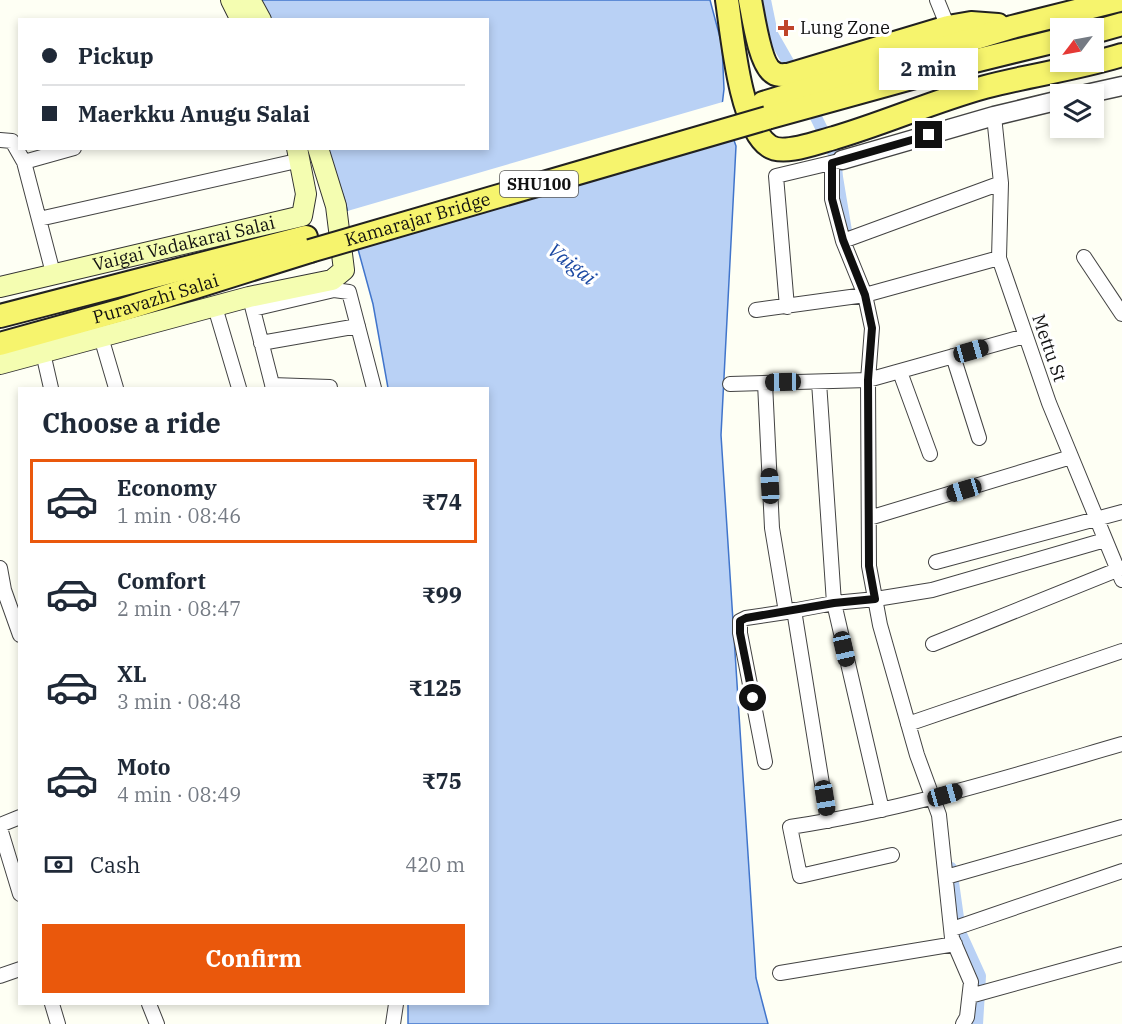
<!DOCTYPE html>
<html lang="en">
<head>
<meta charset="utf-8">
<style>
  :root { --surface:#fff; --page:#f2f2f3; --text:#1f2937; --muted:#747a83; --line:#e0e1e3; --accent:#ea580c }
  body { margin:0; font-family:"IBM Plex Serif",serif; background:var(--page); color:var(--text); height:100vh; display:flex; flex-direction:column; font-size:22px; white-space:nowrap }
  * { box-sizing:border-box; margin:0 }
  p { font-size:20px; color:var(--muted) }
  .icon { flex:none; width:33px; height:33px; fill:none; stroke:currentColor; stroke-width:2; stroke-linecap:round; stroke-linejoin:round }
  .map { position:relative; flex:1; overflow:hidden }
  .panel { position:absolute; left:18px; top:387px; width:471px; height:618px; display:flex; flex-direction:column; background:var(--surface); border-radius:0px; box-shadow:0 3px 9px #0003 }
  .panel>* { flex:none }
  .guide { position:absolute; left:18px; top:18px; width:471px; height:132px; border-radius:0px; box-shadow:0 3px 9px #0003; display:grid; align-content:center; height:132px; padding:0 24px; background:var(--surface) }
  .needle { width:39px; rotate:238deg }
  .buttons { position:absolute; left:1050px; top:18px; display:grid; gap:12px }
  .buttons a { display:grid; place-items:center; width:54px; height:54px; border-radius:0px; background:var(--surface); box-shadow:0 3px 9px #0003; font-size:30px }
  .end { position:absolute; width:27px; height:27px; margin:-14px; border:8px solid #101010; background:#fff; box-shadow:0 0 0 3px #fff }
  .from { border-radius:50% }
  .bubble { position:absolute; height:42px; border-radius:0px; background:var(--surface); box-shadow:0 3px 9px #0003; font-size:20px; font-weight:800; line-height:42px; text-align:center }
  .car { position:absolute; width:18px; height:36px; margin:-18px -9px; border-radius:8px; box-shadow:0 0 4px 2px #0007; background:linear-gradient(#222 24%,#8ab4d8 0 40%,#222 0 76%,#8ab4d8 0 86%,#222 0) }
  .guide b { display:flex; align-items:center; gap:21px; height:57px; font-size:22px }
  .guide b+b { border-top:2px solid var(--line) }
  .guide i { width:15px; height:15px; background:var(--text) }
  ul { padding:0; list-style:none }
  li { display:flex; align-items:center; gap:18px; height:84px; margin:0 12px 9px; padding:0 12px; border:3px solid transparent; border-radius:0px }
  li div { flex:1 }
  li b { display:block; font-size:22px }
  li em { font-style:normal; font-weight:800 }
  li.on { border-color:var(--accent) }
  li>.icon { width:54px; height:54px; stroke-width:1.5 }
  h2 { padding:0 24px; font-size:27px; line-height:72px }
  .pay { display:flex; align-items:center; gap:15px; height:66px; padding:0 24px; font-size:22px }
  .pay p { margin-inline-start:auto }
  .button { display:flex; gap:12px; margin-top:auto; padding:12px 24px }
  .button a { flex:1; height:69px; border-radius:0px; background:var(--accent); color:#fff; font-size:24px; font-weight:800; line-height:69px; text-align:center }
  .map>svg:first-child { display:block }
  .water { fill:#b9d1f5; stroke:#4175cb; stroke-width:1.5 }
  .pier { fill:#fefff4 }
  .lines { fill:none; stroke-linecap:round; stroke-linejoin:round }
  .canal { stroke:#b9d1f5; stroke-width:12 }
  .minor-casing { stroke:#434343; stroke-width:16 }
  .tertiary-casing { stroke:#434343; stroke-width:21 }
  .secondary-casing { stroke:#323232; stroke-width:22 }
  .primary-casing { stroke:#212121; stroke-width:26 }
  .minor { stroke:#fff; stroke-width:14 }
  .tertiary { stroke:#fff; stroke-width:18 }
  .secondary { stroke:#f4fdb1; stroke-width:20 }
  .primary { stroke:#f6f46d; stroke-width:22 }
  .primary-bridge-casing { stroke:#212121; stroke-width:26; stroke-linecap:butt }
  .primary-bridge { stroke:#f6f46d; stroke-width:22 }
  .route { stroke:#101010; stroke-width:8 }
  .poi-dot { fill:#bf4429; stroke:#fff; stroke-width:2 }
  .labels { text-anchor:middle; stroke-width:6; stroke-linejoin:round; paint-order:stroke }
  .shield { fill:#fff; stroke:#585858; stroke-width:1.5 }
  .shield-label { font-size:16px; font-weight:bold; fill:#101010 }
  .poi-label { font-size:18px; fill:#101010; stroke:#fff; text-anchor:start }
  .street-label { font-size:18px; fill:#101010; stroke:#fff }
  .water-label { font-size:20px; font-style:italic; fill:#1a48a2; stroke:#fff }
</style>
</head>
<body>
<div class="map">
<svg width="1122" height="1024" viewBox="0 0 1122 1024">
  <rect width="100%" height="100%" fill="#fefff4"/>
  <!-- water -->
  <path class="water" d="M261,0H710L722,45L724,89L722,106L736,146L721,435L756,978L768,1024H408V1004H488V388H388L373,304L344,198L327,149L488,148V20L271,19Z"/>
  <!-- pier -->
  <path class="pier" d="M726,101L725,106L736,138L354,250L344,212Z"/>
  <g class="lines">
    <!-- canal -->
    <path class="canal" d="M765,0L772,34L796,76
      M809,103L835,156L837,177L846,231
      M951,868L960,932L980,976L977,1024"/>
    <defs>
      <path id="minor" d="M937,0L948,27
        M994,116L1001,183L999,258L1049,403L1122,580
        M0,140L12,141L24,162L53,273
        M24,162L74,148
        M832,163V199L843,241L865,295L872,328L868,380L869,566L880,625L917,755L939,815L952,938L971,982L967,1017L963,1024
        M39,219L301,160
        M843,241L1001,183
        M1084,257L1122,314
        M251,302L273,388
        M215,307L239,388
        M787,307L776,176L839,161
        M253,309L334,290L349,292L374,388
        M756,310L865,295L999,258
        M101,337L116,388
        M261,343L358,326
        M43,353L51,388
        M953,356L979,438
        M900,372L930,454
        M819,382L834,603L876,599L932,590L1105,540
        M765,383L772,528L786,612L834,603L882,810
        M730,384L868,380L1025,336
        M272,385L330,387
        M869,518L1071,457
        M936,562L1122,512
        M0,568L4,590L20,635
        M794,610L828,821
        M933,644L1122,568
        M908,724L1122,651
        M765,762L740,633V621L746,618L786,612
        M0,825L20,817
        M0,828L20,894
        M892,855L800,876L790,827C903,810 1012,776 1122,744
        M946,877L1122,827
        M952,929L1122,871
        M780,973L955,944
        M0,976L20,969
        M970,996L1122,954
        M52,1004L58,1024
        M149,1004L157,1024
        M393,1024L396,1004"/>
      <path id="tertiary" d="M1086,94L1122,86
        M842,160L994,116L1060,100"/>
      <g id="secondary">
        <path d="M231,0L241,20"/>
        <path d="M250,0L261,20"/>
        <path id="s1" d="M0,287L302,216L306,194L297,148"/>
        <path d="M0,364L249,297L332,280L344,270L336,206L318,148"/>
      </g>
      <g id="primary">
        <path d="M727,0C732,33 740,127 769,146C783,156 818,142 834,138C885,123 934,101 985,87C1030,75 1077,69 1122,55"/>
        <path d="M750,0C753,15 760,66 774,73C778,76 783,75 788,75L948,27L971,23L998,25"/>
        <path d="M1094,32L1122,24"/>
        <path d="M763,103L1012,27L1120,0"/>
        <path d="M767,118L966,63L1060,40"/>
        <path d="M0,316L306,237"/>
        <path id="s2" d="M0,344L122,310L310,251"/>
      </g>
    </defs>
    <!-- minor casing -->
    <use href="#minor" class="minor-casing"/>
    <!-- tertiary casing -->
    <use href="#tertiary" class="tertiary-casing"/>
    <!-- secondary casing -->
    <use href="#secondary" class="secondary-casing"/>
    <!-- primary casing -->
    <use href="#primary" class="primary-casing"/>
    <!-- minor -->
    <use href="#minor" class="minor"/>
    <!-- tertiary -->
    <use href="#tertiary" class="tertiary"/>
    <!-- secondary -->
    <use href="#secondary" class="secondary"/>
    <!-- primary -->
    <use href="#primary" class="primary"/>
    <defs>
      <g id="primary-bridge">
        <path id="s3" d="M310,251L767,118"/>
      </g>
    </defs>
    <!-- primary-bridge casing -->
    <use href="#primary-bridge" class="primary-bridge-casing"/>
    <!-- primary-bridge -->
    <use href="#primary-bridge" class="primary-bridge"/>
  </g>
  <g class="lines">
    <!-- route -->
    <path class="route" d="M753,698L740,633V621L746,618L834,603L875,599L869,566L868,380L872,328L865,295L843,240L832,199V163L929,135"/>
  </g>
  <!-- markers -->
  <path class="poi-dot" d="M783 19h6v6h6v6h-6v6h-6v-6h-6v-6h6z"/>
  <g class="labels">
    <!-- shield labels -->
    <rect class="shield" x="500" y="171" width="78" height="26" rx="4.5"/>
    <g class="shield-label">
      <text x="539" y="190">SHU100</text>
    </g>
    <!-- poi labels -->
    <g class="poi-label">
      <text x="800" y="34">Lung Zone</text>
    </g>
    <!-- street labels -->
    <g class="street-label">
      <text dy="6" stroke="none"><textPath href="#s3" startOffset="112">Kamarajar Bridge</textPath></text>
      <text dy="6" stroke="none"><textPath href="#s1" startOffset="189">Vaigai Vadakarai Salai</textPath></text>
      <text dy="6" stroke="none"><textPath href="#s2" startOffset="162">Puravazhi Salai</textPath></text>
      <text transform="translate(1049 348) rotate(71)" y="6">Mettu St</text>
    </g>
    <!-- water labels -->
    <g class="water-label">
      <text transform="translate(572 264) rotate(38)" y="7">Vaigai</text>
    </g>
  </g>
</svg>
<div class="buttons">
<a><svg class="needle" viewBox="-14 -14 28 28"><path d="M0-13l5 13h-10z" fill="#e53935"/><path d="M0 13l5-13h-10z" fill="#747a83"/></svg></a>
<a><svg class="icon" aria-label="layers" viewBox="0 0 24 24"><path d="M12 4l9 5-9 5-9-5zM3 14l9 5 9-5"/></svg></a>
</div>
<i class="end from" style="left:753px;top:698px"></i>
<i class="end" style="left:929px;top:135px"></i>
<div class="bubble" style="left:879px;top:48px;width:99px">2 min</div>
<i class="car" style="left:971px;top:351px;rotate:74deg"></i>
<i class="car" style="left:783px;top:382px;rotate:269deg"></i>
<i class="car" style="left:770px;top:486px;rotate:357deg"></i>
<i class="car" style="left:964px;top:490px;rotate:253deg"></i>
<i class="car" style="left:844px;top:649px;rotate:167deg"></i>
<i class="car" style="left:945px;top:795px;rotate:74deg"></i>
<i class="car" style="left:825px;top:798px;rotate:171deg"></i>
<div class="guide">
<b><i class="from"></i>Pickup</b>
<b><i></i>Maerkku Anugu Salai</b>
</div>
<section class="panel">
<h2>Choose a ride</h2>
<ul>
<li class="on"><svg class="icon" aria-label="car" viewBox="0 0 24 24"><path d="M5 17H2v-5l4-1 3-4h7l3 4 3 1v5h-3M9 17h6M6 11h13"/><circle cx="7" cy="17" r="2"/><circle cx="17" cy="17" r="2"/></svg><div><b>Economy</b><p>1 min · 08:46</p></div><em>₹74</em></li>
<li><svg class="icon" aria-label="car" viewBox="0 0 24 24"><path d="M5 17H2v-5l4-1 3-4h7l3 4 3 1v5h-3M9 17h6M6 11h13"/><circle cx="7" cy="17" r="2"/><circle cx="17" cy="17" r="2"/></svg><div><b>Comfort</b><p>2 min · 08:47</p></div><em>₹99</em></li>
<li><svg class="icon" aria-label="car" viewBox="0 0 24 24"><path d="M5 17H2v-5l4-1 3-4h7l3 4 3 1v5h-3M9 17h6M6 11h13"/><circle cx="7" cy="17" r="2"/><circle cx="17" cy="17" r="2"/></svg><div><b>XL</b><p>3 min · 08:48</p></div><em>₹125</em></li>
<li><svg class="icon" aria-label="car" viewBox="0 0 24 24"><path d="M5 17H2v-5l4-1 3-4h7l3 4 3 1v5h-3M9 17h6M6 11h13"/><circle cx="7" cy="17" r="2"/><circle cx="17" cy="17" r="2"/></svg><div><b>Moto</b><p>4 min · 08:49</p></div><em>₹75</em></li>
</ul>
<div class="pay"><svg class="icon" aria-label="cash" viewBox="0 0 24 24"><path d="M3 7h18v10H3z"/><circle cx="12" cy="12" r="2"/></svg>Cash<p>420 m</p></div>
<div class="button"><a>Confirm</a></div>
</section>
</div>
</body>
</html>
